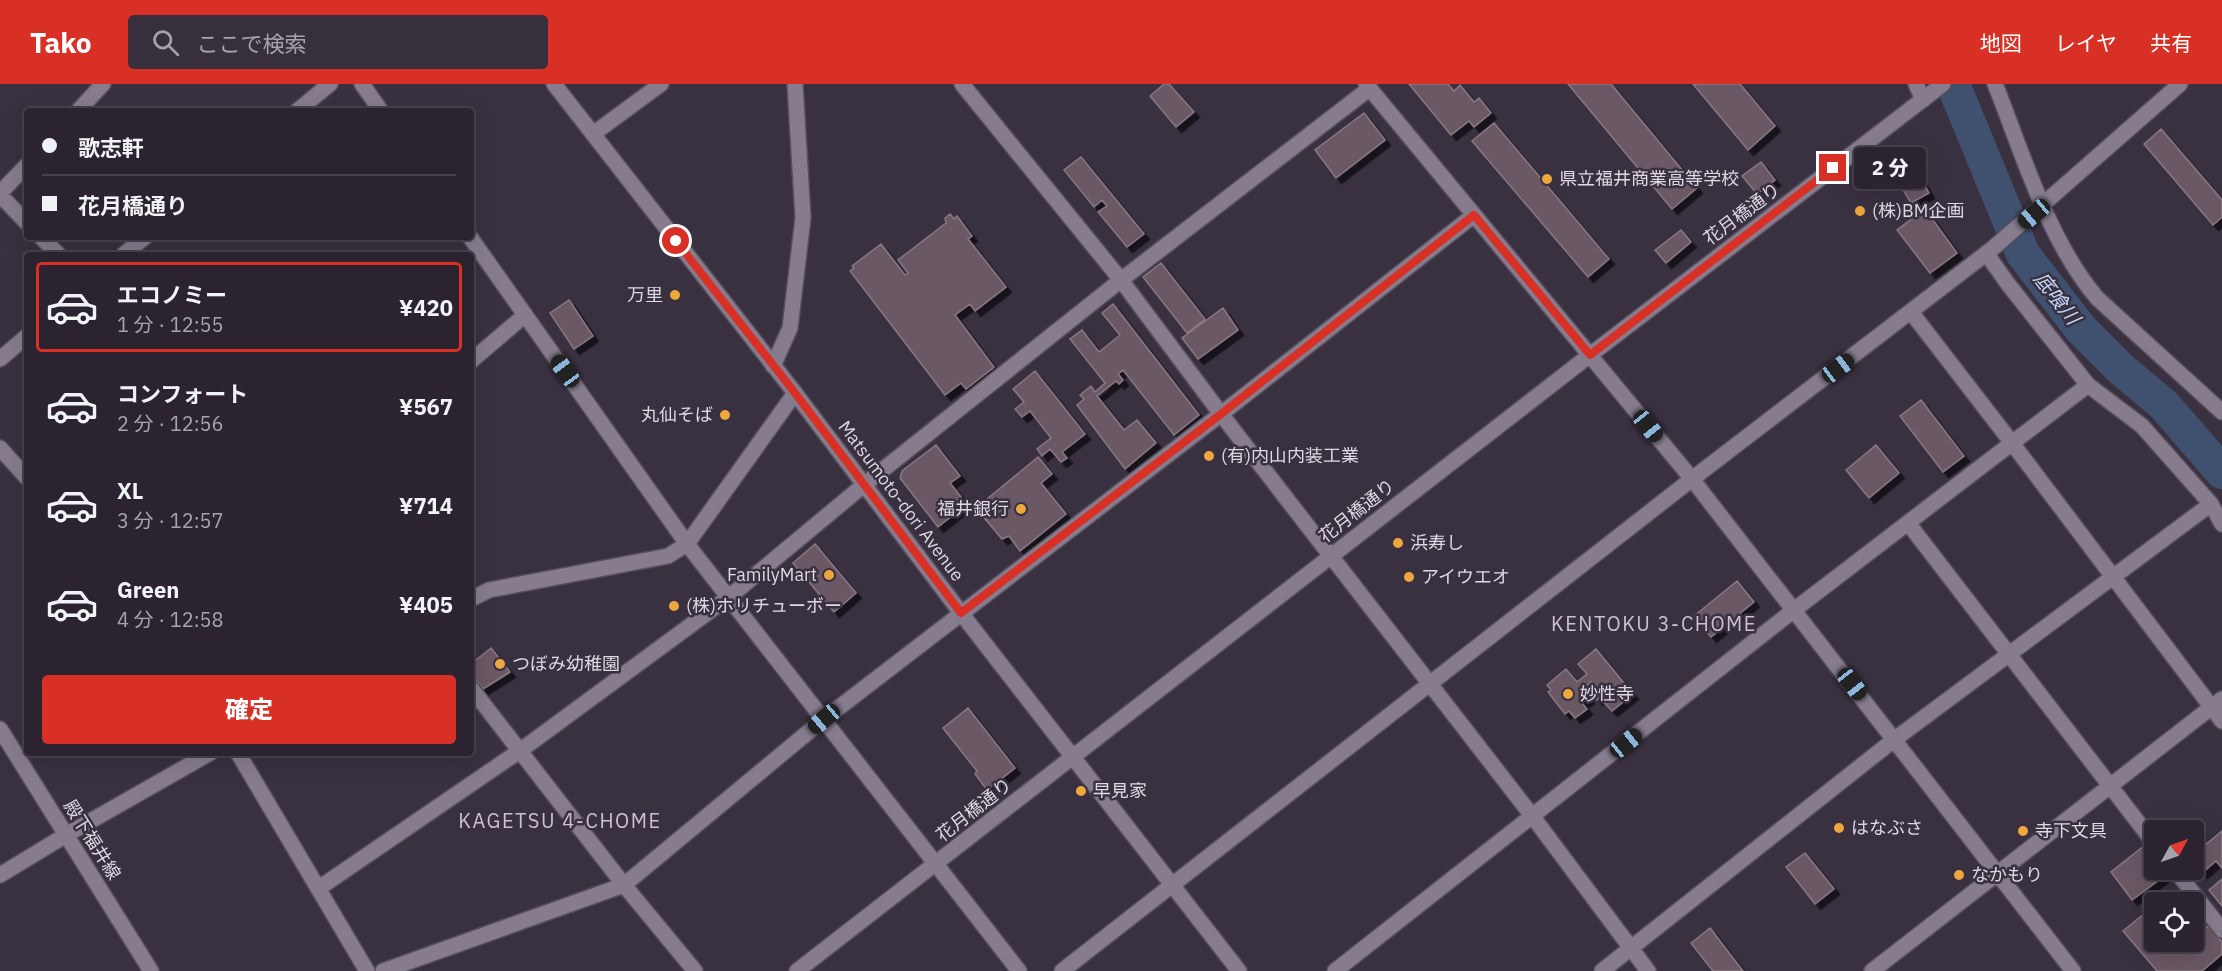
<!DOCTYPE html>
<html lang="ja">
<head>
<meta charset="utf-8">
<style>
  :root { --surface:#2b2430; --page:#37303c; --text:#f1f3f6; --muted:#a6a4ab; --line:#47414c; --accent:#d93025 }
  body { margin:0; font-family:"IBM Plex Sans","Noto Sans JP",sans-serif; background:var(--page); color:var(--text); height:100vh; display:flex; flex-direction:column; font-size:22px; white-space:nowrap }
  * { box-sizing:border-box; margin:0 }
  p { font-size:20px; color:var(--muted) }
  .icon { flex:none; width:33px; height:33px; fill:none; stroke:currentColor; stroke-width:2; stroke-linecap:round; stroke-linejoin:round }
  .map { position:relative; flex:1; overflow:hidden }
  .sheet { position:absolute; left:24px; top:168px; width:450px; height:504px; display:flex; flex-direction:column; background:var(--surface); border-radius:6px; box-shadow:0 6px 24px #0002,0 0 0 2px var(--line) }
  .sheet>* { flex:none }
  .hud { position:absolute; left:24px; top:24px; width:450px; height:132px; border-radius:6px; box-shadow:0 6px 24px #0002,0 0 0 2px var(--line); display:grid; align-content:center; height:132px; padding:0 18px; background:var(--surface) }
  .needle { width:39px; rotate:50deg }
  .tools { position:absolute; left:2144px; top:736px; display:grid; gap:12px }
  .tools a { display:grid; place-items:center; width:60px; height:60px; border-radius:6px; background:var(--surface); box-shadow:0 6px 24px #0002,0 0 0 2px var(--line); font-size:30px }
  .end { position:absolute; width:27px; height:27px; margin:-14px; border:8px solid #d93025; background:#fff; box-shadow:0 0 0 3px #fff }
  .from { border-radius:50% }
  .bubble { position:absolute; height:42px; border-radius:6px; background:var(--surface); box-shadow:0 6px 24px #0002,0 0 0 2px var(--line); font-size:20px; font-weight:800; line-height:42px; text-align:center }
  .car { position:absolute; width:18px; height:36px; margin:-18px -9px; border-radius:8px; box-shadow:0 0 4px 2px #0007; background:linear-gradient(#222 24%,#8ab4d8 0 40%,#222 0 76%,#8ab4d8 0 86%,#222 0) }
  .hud b { display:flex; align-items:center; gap:21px; height:57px; font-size:22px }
  .hud b+b { border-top:2px solid var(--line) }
  .hud i { width:15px; height:15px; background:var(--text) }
  ul { padding:10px 0 0; list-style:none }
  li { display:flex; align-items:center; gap:18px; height:90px; margin:0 12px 9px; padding:0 6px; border:3px solid transparent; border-radius:6px }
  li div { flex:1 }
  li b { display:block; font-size:22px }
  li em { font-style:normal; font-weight:800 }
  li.active { border-color:var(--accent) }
  li>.icon { width:54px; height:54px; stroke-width:1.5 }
  .primary-button { display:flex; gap:12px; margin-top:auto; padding:12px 18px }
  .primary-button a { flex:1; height:69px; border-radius:6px; background:var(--accent); color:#fff; font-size:24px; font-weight:800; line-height:69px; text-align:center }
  header { display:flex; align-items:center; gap:36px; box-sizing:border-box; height:84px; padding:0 30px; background:var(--accent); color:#fff }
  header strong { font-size:28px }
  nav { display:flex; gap:33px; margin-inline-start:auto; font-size:21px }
  .search { width:420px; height:54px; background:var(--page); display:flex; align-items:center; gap:15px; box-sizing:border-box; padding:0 21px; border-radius:6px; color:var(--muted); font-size:22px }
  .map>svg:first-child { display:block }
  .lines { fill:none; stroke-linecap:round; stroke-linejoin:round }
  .river { stroke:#405170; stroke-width:34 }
  .building { fill:#6a5965; stroke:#897784; stroke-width:1.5; filter:url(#shadow) }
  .street-casing { stroke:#564e5b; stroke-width:18 }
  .secondary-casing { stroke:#564e5b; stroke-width:18 }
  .street { stroke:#867c8e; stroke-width:15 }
  .secondary { stroke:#867c8e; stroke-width:15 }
  .route { stroke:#d93025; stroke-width:8 }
  .poi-dot { fill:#eea73d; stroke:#393040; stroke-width:2 }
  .labels { text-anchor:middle; stroke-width:5; stroke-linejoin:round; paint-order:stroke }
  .poi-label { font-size:18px; fill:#dfd9e3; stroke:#393040; text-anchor:start }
  .street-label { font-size:18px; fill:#dfd9e3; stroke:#393040 }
  .water-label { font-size:20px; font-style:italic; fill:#c2d5f7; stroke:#393040 }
  .neighbourhood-label { font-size:20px; letter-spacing:1.5px; fill:#ccc0d4; stroke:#393040 }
</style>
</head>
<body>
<header>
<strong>Tako</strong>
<div class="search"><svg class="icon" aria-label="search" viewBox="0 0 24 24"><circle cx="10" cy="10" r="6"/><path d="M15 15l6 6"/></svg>ここで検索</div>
<nav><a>地図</a><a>レイヤ</a><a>共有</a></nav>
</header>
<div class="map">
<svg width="2222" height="887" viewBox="0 0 2222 887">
  <defs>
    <filter id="shadow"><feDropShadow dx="5.5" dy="5.5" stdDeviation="0" flood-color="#0009"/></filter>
  </defs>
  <rect width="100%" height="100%" fill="#393040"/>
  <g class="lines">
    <!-- river -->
    <path class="river" d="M1953,0L2023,170L2081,245L2121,285L2164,321L2222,388"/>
  </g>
  <!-- building -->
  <path class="building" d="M1164,0H1169L1194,28L1176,43L1150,12Z
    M1409,0H1448L1454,7L1460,1L1474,18L1479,14L1491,29L1474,43L1469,37L1451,51Z
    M1568,0H1611L1697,104L1672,125Z
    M1693,0H1740L1775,42L1748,66Z
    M1364,29L1385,56L1336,94L1315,66Z
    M1494,39L1609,175L1588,193L1472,57Z
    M2161,45L2222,116V133L2213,141L2144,60Z
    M1907,72L1929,109L1911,119L1889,82Z
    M1081,73L1144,150L1127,163L1098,128L1107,122L1102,116L1094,123L1064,86Z
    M1761,78L1775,96L1757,110L1742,92Z
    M1925,125L1957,169L1930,189L1897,146Z
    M950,130L954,135L957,132L972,152L968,155L1006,203L975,227L970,220L955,231L994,283L966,305L961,299L945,311L850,187L854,184L852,182L881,160L905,191L908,189L898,176L946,139L945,134Z
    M1681,146L1691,158L1666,179L1655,166Z
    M1161,179L1205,235L1187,249L1143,193Z
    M569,216L593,252L574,265L550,229Z
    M1113,220L1199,331L1174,351L1123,286L1118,290L1123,296L1119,300L1116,297L1097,312L1124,346L1137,336L1156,359L1125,385L1077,321L1084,315L1080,311L1091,302L1095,308L1105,299L1070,255L1082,246L1099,268L1120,251L1102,229Z
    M1223,224L1238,246L1198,275L1182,254Z
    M1035,287L1085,350L1062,368L1067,374L1061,378L1050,365L1042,372L1037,365L1051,354L1030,327L1022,333L1015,325L1024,318L1013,305Z
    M1921,316L1964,372L1943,388L1900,332Z
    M936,361L960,392L950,399L961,413L958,416L963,423L938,443L900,394L902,387Z
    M1876,361L1899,389L1869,414L1846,386Z
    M1038,373L1052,390L1041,399L1066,430L1020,467L1009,452L1002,455L976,424Z
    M815,460L856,509L834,528L793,479Z
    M1737,497L1754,518L1711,553L1694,532Z
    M491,564L510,588L483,605L471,590V580Z
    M1596,565L1633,610L1612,627L1601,615L1602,612L1597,616L1590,606L1595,602L1591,598L1582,606L1589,614L1582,619L1587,625L1575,634L1569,627L1565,630L1548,608L1551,606L1547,601L1566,585L1577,598L1587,590L1578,580Z
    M968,624L1015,684L987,706L975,690L977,687L943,644Z
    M2222,747V784L2216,777L2202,789L2193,779V771Z
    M2145,761L2154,773V786H2164L2167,790L2132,816L2111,788Z
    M1805,769L1834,805L1815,820L1786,783Z
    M2222,795V822L2209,806Z
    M2145,829L2154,839V858H2170L2178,868L2189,858H2193V855L2208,842L2222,858V870L2202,887H2157L2123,847Z
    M1710,844L1743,887H1713L1691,859Z"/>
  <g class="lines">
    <defs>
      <path id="street" d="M362,0L381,27
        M962,0L1121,196L1221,330L1533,733L1648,887
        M1366,0L1692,395L2073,887
        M1916,0L1923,16
        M1995,0C2023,70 2048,156 2097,214L2222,328
        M78,27L103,0
        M297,27L330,0
        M593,50L661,0
        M0,109L27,81
        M0,111L27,139
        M41,153L59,171
        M470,153L687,460L1019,887
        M1986,169L2008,200L2088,301L2142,342L2211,420L2222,440
        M123,171L145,153
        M1911,228L2012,359L2088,301
        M0,275L27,252
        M471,277L525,231
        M773,282L790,244L803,134L795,0
        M0,364L27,394
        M1908,439L2154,759
        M471,515L489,506L668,472L687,460L795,309
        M471,604L624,801L695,887
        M238,669L367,887
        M2175,786L2222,846
        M0,791L66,751L210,669
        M319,804L521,666L729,513L865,400L1121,196L1370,4
        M383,887L624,801L824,635L1221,330L1474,131
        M1062,887L1692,395L1992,165L2180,0
        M1335,887L1794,526L2012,359L2222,637
        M1602,887L1895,655L2211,420
        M1872,887L2222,615"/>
      <path id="secondary" d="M554,0L795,309L961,529L1239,887
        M0,645L151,887
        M797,887L1590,271L1943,0"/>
    </defs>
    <!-- street casing -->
    <use href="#street" class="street-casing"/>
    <!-- secondary casing -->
    <use href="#secondary" class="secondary-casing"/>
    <!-- street -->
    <use href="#street" class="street"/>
    <!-- secondary -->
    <use href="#secondary" class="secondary"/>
  </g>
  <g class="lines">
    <!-- route -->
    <path class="route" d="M676,157L795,309L961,529L1221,330L1474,131L1590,271L1833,84"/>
  </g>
  <!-- markers -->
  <g class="poi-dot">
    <circle cx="1547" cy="95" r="6"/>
    <circle cx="1860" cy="127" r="6"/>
    <circle cx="675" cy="211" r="6"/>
    <circle cx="725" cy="331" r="6"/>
    <circle cx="1209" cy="372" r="6"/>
    <circle cx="1021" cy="425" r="6"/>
    <circle cx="1398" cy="459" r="6"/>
    <circle cx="829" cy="491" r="6"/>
    <circle cx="1409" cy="493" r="6"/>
    <circle cx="674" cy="522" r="6"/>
    <circle cx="500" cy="580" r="6"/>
    <circle cx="1568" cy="610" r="6"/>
    <circle cx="1081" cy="707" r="6"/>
    <circle cx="1839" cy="744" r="6"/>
    <circle cx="2023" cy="747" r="6"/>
    <circle cx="1959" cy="791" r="6"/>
  </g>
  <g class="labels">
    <!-- poi labels -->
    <g class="poi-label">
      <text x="1559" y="101">県立福井商業高等学校</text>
      <text x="1872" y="133">(株)BM企画</text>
      <text x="663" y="217" text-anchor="end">万里</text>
      <text x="713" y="337" text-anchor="end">丸仙そば</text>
      <text x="1221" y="378">(有)内山内装工業</text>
      <text x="1009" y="431" text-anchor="end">福井銀行</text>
      <text x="1410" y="465">浜寿し</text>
      <text x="817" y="497" text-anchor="end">FamilyMart</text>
      <text x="1421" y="499">アイウエオ</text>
      <text x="686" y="528">(株)ホリチューボー</text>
      <text x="512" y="586">つぼみ幼稚園</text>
      <text x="1580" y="616">妙性寺</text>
      <text x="1093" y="713">早見家</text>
      <text x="1851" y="750">はなぶさ</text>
      <text x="2035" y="753">寺下文具</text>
      <text x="1971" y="797">なかもり</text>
    </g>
    <!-- street labels -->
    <g class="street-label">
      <text transform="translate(1742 130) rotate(-37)" y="6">花月橋通り</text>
      <text transform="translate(901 417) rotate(53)" y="6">Matsumoto-dori Avenue</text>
      <text transform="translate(1357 427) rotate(-38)" y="6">花月橋通り</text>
      <text transform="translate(974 726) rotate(-38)" y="6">花月橋通り</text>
      <text transform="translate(92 756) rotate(58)" y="6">殿下福井線</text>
    </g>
    <!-- water labels -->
    <g class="water-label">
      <text transform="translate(2057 214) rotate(52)" y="7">底喰川</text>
    </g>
    <!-- neighbourhood labels -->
    <g class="neighbourhood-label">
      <text x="1654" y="547">KENTOKU 3-CHOME</text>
      <text x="560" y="744">KAGETSU 4-CHOME</text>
    </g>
  </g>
</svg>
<div class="tools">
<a><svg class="needle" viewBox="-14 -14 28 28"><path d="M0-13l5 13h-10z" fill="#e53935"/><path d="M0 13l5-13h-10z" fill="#a6a4ab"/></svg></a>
<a><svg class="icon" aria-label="locate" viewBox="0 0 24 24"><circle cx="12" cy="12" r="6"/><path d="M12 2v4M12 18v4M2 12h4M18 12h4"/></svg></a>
</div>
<i class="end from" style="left:676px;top:157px"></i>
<i class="end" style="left:1833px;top:84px"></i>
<div class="bubble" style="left:1854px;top:63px;width:72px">2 分</div>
<i class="car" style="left:2034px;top:130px;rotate:230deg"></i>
<i class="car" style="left:1838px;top:284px;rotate:53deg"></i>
<i class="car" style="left:565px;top:287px;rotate:324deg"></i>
<i class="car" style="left:1648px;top:342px;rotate:141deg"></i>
<i class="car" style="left:1852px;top:600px;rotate:142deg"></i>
<i class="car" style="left:824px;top:635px;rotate:230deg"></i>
<i class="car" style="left:1626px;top:659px;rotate:51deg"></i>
<div class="hud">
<b><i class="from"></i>歌志軒</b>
<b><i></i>花月橋通り</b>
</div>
<section class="sheet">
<ul>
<li class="active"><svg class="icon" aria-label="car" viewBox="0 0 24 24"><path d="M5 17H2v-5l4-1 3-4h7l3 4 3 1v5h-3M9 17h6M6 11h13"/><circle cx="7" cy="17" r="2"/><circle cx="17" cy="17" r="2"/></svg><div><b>エコノミー</b><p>1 分 · 12:55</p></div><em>¥420</em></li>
<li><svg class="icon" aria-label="car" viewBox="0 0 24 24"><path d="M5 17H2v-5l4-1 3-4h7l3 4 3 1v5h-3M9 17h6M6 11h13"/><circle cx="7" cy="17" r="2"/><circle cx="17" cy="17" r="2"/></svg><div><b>コンフォート</b><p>2 分 · 12:56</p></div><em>¥567</em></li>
<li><svg class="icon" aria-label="car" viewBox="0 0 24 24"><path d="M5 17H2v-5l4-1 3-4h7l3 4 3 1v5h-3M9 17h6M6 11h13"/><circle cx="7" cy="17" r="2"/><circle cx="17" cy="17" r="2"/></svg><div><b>XL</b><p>3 分 · 12:57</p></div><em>¥714</em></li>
<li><svg class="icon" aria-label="car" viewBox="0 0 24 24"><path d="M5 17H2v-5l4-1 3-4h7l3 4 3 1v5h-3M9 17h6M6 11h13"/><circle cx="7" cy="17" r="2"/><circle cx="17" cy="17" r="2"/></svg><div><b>Green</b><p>4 分 · 12:58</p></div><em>¥405</em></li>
</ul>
<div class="primary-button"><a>確定</a></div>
</section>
</div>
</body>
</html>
